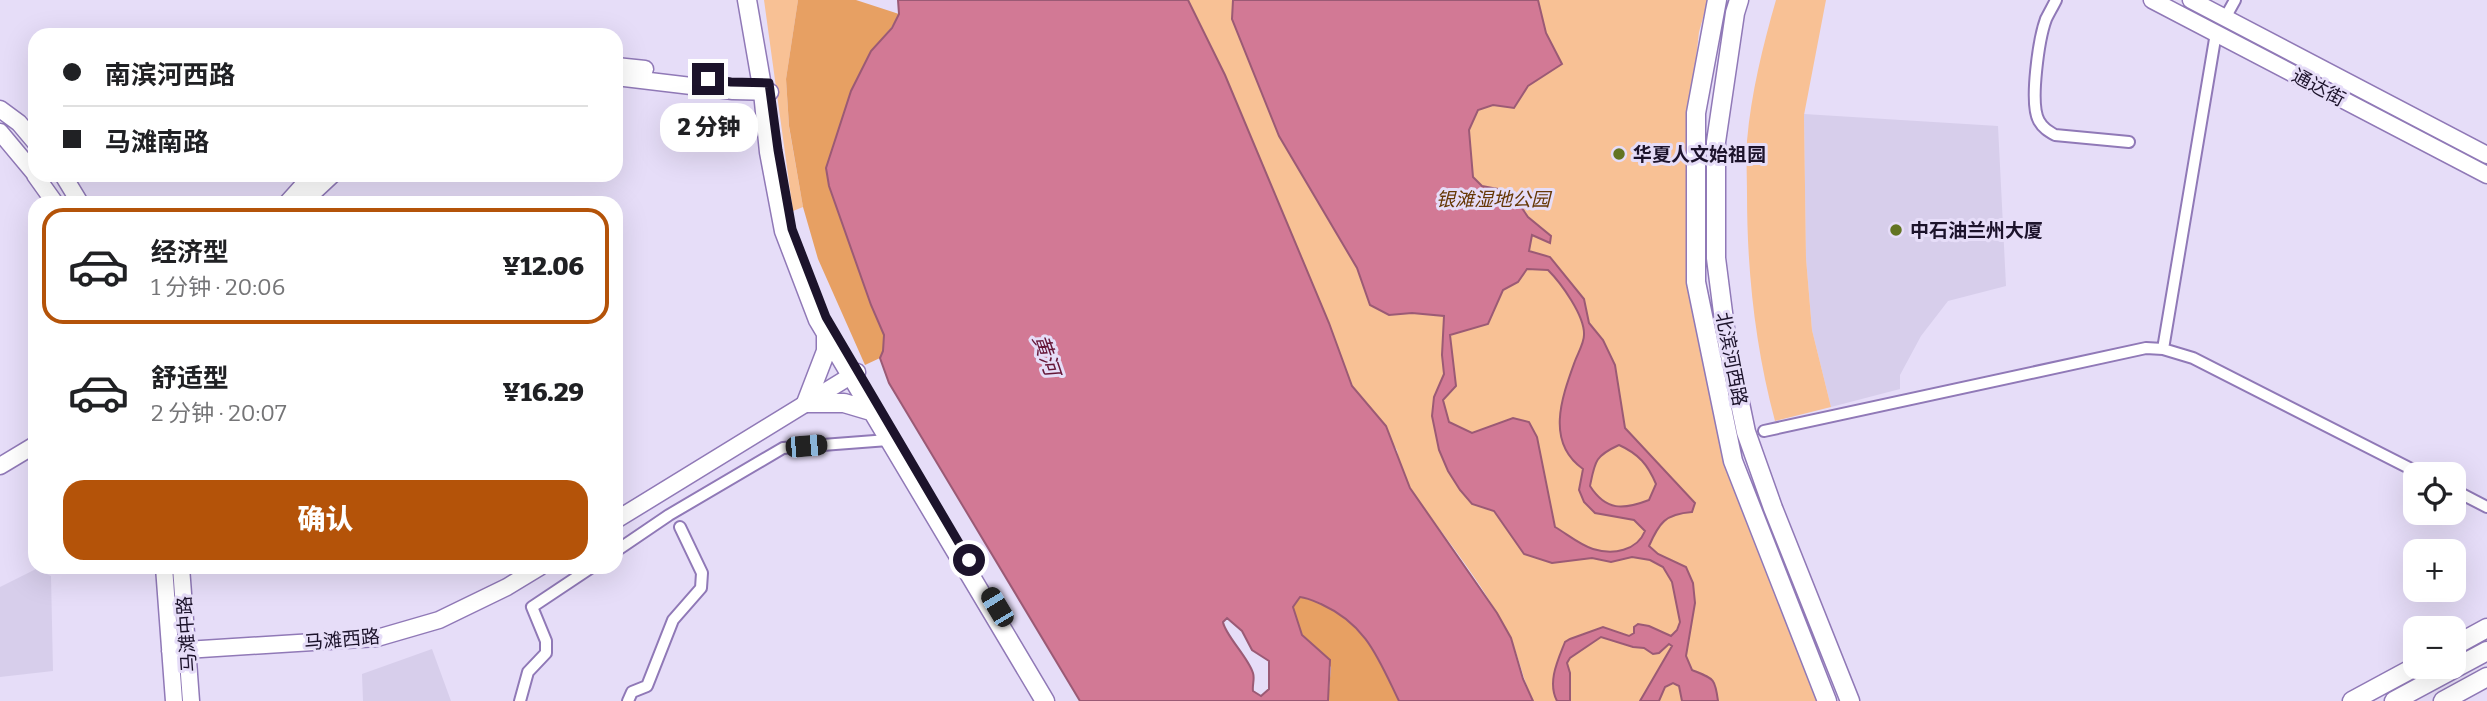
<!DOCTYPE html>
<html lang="zh">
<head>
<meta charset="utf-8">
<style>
  :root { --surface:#fff; --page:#f2f2f2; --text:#202124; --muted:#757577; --line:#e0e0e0; --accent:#b45309 }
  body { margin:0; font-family:Bitter,"Noto Sans SC",serif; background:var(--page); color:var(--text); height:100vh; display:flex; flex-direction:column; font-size:26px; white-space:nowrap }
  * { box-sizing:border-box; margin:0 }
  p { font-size:23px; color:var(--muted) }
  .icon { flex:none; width:38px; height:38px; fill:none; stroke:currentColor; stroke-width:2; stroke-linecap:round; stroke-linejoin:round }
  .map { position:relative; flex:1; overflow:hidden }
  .sheet { position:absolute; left:28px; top:196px; width:595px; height:378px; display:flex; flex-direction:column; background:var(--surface); border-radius:21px; box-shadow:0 7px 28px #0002 }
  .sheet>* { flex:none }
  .guide { position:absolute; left:28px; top:28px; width:595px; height:154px; border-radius:21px; box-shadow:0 7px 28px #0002; display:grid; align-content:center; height:154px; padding:0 35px; background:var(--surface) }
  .fabs { position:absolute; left:2403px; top:462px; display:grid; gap:14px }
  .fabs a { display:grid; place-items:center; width:63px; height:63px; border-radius:14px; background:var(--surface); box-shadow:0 7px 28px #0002; font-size:35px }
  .end { position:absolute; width:32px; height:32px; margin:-16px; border:9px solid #1c132b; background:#fff; box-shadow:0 0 0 4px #fff }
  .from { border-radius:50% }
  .bubble { position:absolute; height:49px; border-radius:21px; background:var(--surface); box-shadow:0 7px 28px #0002; font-size:23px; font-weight:800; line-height:49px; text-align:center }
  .car { position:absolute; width:21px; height:42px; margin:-21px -10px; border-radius:9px; box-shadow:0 0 5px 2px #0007; background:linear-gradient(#222 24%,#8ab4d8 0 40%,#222 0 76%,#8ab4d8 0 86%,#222 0) }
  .guide b { display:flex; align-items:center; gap:24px; height:66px; font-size:26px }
  .guide b+b { border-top:2px solid var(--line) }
  .guide i { width:18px; height:18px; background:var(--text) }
  ul { padding:12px 0 0; list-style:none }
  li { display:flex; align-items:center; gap:21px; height:116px; margin:0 14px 10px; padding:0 21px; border:4px solid transparent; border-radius:21px }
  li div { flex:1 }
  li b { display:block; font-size:26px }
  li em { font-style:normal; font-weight:800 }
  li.current { border-color:var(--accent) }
  li>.icon { width:63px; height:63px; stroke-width:1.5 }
  .action { display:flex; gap:14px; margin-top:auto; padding:14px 35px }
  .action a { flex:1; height:80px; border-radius:21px; background:var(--accent); color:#fff; font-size:28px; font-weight:800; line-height:80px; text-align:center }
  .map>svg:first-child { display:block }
  .built { fill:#d7ceeb }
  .green { fill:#f8c195 }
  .forest { fill:#e7a063 }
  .water { fill:#d27995; stroke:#9b5a75; stroke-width:2; fill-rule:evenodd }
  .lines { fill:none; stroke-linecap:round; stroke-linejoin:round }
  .minor-casing { stroke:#9079b7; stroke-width:14 }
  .secondary-casing { stroke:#9079b7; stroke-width:19 }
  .primary-casing { stroke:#9079b7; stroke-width:21 }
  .trunk-casing { stroke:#9079b7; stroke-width:21 }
  .minor { stroke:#fff; stroke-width:10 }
  .secondary { stroke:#fff; stroke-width:16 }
  .primary { stroke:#fff; stroke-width:18 }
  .trunk { stroke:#fff; stroke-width:18 }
  .route { stroke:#1c132b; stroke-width:9 }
  .poi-dot { fill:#637422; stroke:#e6ddf8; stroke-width:2.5 }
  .labels { text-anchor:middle; stroke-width:6; stroke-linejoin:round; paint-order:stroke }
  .street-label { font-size:19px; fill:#1c132b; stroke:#e6ddf8 }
  .poi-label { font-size:19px; font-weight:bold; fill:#1c132b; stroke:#e6ddf8; text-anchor:start }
  .park-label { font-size:19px; font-style:italic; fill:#653705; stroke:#e6ddf8 }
  .water-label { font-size:21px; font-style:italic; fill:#651637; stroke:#e6ddf8 }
</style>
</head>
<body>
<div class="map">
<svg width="2487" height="701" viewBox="0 0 2487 701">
  <rect width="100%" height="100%" fill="#e6ddf8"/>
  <!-- built -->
  <path class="built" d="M1804,114L1998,126L2006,286L1948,301L1921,336L1900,375V389L1831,407L1812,330L1806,258Z
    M36,569L51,576L53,671L0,677V587Z
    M432,649L451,701H363L362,674Z"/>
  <!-- green -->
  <path class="green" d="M764,0H798L786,79L789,127L803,207L793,211Z
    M1188,0H1708L1699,32L1688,129L1696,282L1733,461L1827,701H1533C1523,680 1519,656 1509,635C1485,586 1442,534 1410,488L1401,470L1397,450L1366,402L1352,386L1329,323Z
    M1776,0H1826L1804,115L1806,258L1812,330L1831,407L1775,421C1755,346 1747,271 1747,194C1747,177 1746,158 1747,141C1751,94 1763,45 1776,0Z"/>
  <!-- forest -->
  <path class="forest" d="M798,0H856L899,14L891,28L883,37L840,216L871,305L884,335L883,351L880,358L865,365L818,259L803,207L789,126L786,79Z
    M1300,597C1309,598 1317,603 1326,606C1366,624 1380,664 1399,701H1328L1331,667L1302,635L1293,607Z"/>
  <!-- water -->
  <path class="water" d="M898,0H1188L1225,75L1329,323L1352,386L1386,426L1410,488L1497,613L1511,638L1523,679L1533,701H1399C1378,658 1367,625 1321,604C1314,601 1308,598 1300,597L1293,607L1302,635L1330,660L1328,701H1080L889,383L880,358L883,351L884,335L871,305L829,186L826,168L851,91L871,51L892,28L899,14ZM1227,618L1242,631L1252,650L1269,661V689L1261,696L1253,691C1252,685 1255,679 1253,673C1248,657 1225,635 1223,622Z
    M1233,0H1538L1546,33L1562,64L1528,86L1514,108L1493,105L1478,110L1469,130L1473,177L1482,186L1503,190L1515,198L1528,217L1551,236L1550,243L1532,235L1529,251L1550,257L1584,299L1589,323L1603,340L1615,365L1625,428L1695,503L1692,512C1665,514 1659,523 1649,546L1658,554L1686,567L1693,583L1695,603L1686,656L1692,670C1714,679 1715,678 1718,701H1682L1679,686L1673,683L1665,687L1659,701H1640L1672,646L1669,644L1659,653L1653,654L1644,648L1633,647L1601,637L1570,658L1567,663L1570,673V701H1557C1547,682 1558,660 1565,642L1570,639L1603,627L1629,636L1634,633V627L1638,624L1649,626L1671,636L1677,630L1680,622L1672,582L1663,567L1650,560L1632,557L1611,562L1592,558L1552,563L1524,554L1494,511L1472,504L1460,490L1448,471L1439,450L1432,416L1434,397L1444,374L1442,355L1444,316L1412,313L1389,315L1370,305L1357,268L1279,136L1232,19ZM1527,269L1548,270C1561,283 1585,316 1584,335C1584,343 1578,353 1575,361C1562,397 1545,442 1583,469L1579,490L1584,502L1595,513L1634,520L1645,531C1637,551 1613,555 1593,549C1580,545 1567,534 1555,527L1537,437L1529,422L1513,418L1472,433L1449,422L1443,400L1456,386L1450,335L1488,324L1503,290L1518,282ZM1619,445C1639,454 1648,465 1656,484L1649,500C1623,510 1606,511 1590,486C1595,461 1595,456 1619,445Z"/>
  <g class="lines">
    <defs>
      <path id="minor" d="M2056,0C2053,6 2049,13 2046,19C2039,38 2029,104 2039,121C2043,128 2048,131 2055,135L2129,142
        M2225,18L2235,0
        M2163,349L2216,33
        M1764,431L2146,348L2163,349L2193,358L2421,474
        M2454,490L2487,507
        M616,551L669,515L783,448L888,440
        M520,701L528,672L546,653V641L532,607L592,567
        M628,701L632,692L647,686L673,620L701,588L702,573L680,527"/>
      <path id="secondary" d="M2152,0L2487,175
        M2191,0L2487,155
        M616,66L645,69
        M616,77L733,91L770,92
        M0,109L19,123L35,142
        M0,132L35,174
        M35,175L55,203
        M63,175L80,203
        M287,203L305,183
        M302,203L332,175
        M0,466L35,445
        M616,520L857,372
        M164,567L174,701
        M181,567L191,701
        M170,651L377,638L439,620L507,587L540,567"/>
      <path id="primary" d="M1717,0L1696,113V282L1733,461L1827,701
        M1739,0L1735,13L1716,142V258L1726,336L1746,432L1773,508L1850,701
        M2454,646L2487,628
        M2352,701L2415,667
        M2394,701L2487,651
        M2443,701L2487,677"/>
      <path id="trunk" d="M747,0L763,92L769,152L784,231L818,320L1045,701
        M826,334V351L806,403H844L871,411"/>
    </defs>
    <!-- minor casing -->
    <use href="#minor" class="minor-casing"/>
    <!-- secondary casing -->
    <use href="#secondary" class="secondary-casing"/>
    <!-- primary casing -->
    <use href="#primary" class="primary-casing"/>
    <!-- trunk casing -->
    <use href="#trunk" class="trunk-casing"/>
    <!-- minor -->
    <use href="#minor" class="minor"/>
    <!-- secondary -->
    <use href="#secondary" class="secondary"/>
    <!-- primary -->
    <use href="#primary" class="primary"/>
    <!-- trunk -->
    <use href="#trunk" class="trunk"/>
  </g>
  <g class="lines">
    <!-- route -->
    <path class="route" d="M708,79L731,82L769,83L778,150L792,229L826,317L969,560"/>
  </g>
  <!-- markers -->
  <g class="poi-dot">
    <circle cx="1619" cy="154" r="7"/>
    <circle cx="1896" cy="230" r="7"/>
  </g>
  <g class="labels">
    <!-- street labels -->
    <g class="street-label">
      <text transform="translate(2319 87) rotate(28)" y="7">通达街</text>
      <text transform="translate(1732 359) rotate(79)" y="7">北滨河西路</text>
      <text transform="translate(186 634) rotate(-94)" y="7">马滩中路</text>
      <text transform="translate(342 639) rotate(-5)" y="7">马滩西路</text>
    </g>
    <!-- poi labels -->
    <g class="poi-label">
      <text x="1633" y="161">华夏人文始祖园</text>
      <text x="1910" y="237">中石油兰州大厦</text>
    </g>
    <!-- park labels -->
    <g class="park-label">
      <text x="1493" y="206">银滩湿地公园</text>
    </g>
    <!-- water labels -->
    <g class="water-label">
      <text transform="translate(1046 355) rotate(71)" y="7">黄河</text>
    </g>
  </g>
</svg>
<div class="fabs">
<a><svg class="icon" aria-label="locate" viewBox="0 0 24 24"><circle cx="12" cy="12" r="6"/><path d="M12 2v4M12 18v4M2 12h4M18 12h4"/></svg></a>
<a>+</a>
<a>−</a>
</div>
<i class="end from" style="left:969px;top:560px"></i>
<i class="end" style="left:708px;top:79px"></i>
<div class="bubble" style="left:660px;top:103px;width:98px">2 分钟</div>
<i class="car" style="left:806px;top:446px;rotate:85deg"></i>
<i class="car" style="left:997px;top:607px;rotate:329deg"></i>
<div class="guide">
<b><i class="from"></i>南滨河西路</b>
<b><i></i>马滩南路</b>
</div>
<section class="sheet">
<ul>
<li class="current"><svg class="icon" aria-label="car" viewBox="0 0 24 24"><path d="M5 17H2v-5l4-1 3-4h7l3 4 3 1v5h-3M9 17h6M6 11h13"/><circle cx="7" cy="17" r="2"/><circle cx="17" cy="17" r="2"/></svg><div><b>经济型</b><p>1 分钟 · 20:06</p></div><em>¥12.06</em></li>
<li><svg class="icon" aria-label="car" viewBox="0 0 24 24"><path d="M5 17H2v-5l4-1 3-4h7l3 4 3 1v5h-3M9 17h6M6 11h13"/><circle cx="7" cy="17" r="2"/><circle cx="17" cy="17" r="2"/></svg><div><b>舒适型</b><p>2 分钟 · 20:07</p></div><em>¥16.29</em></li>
</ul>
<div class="action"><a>确认</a></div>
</section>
</div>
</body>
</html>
